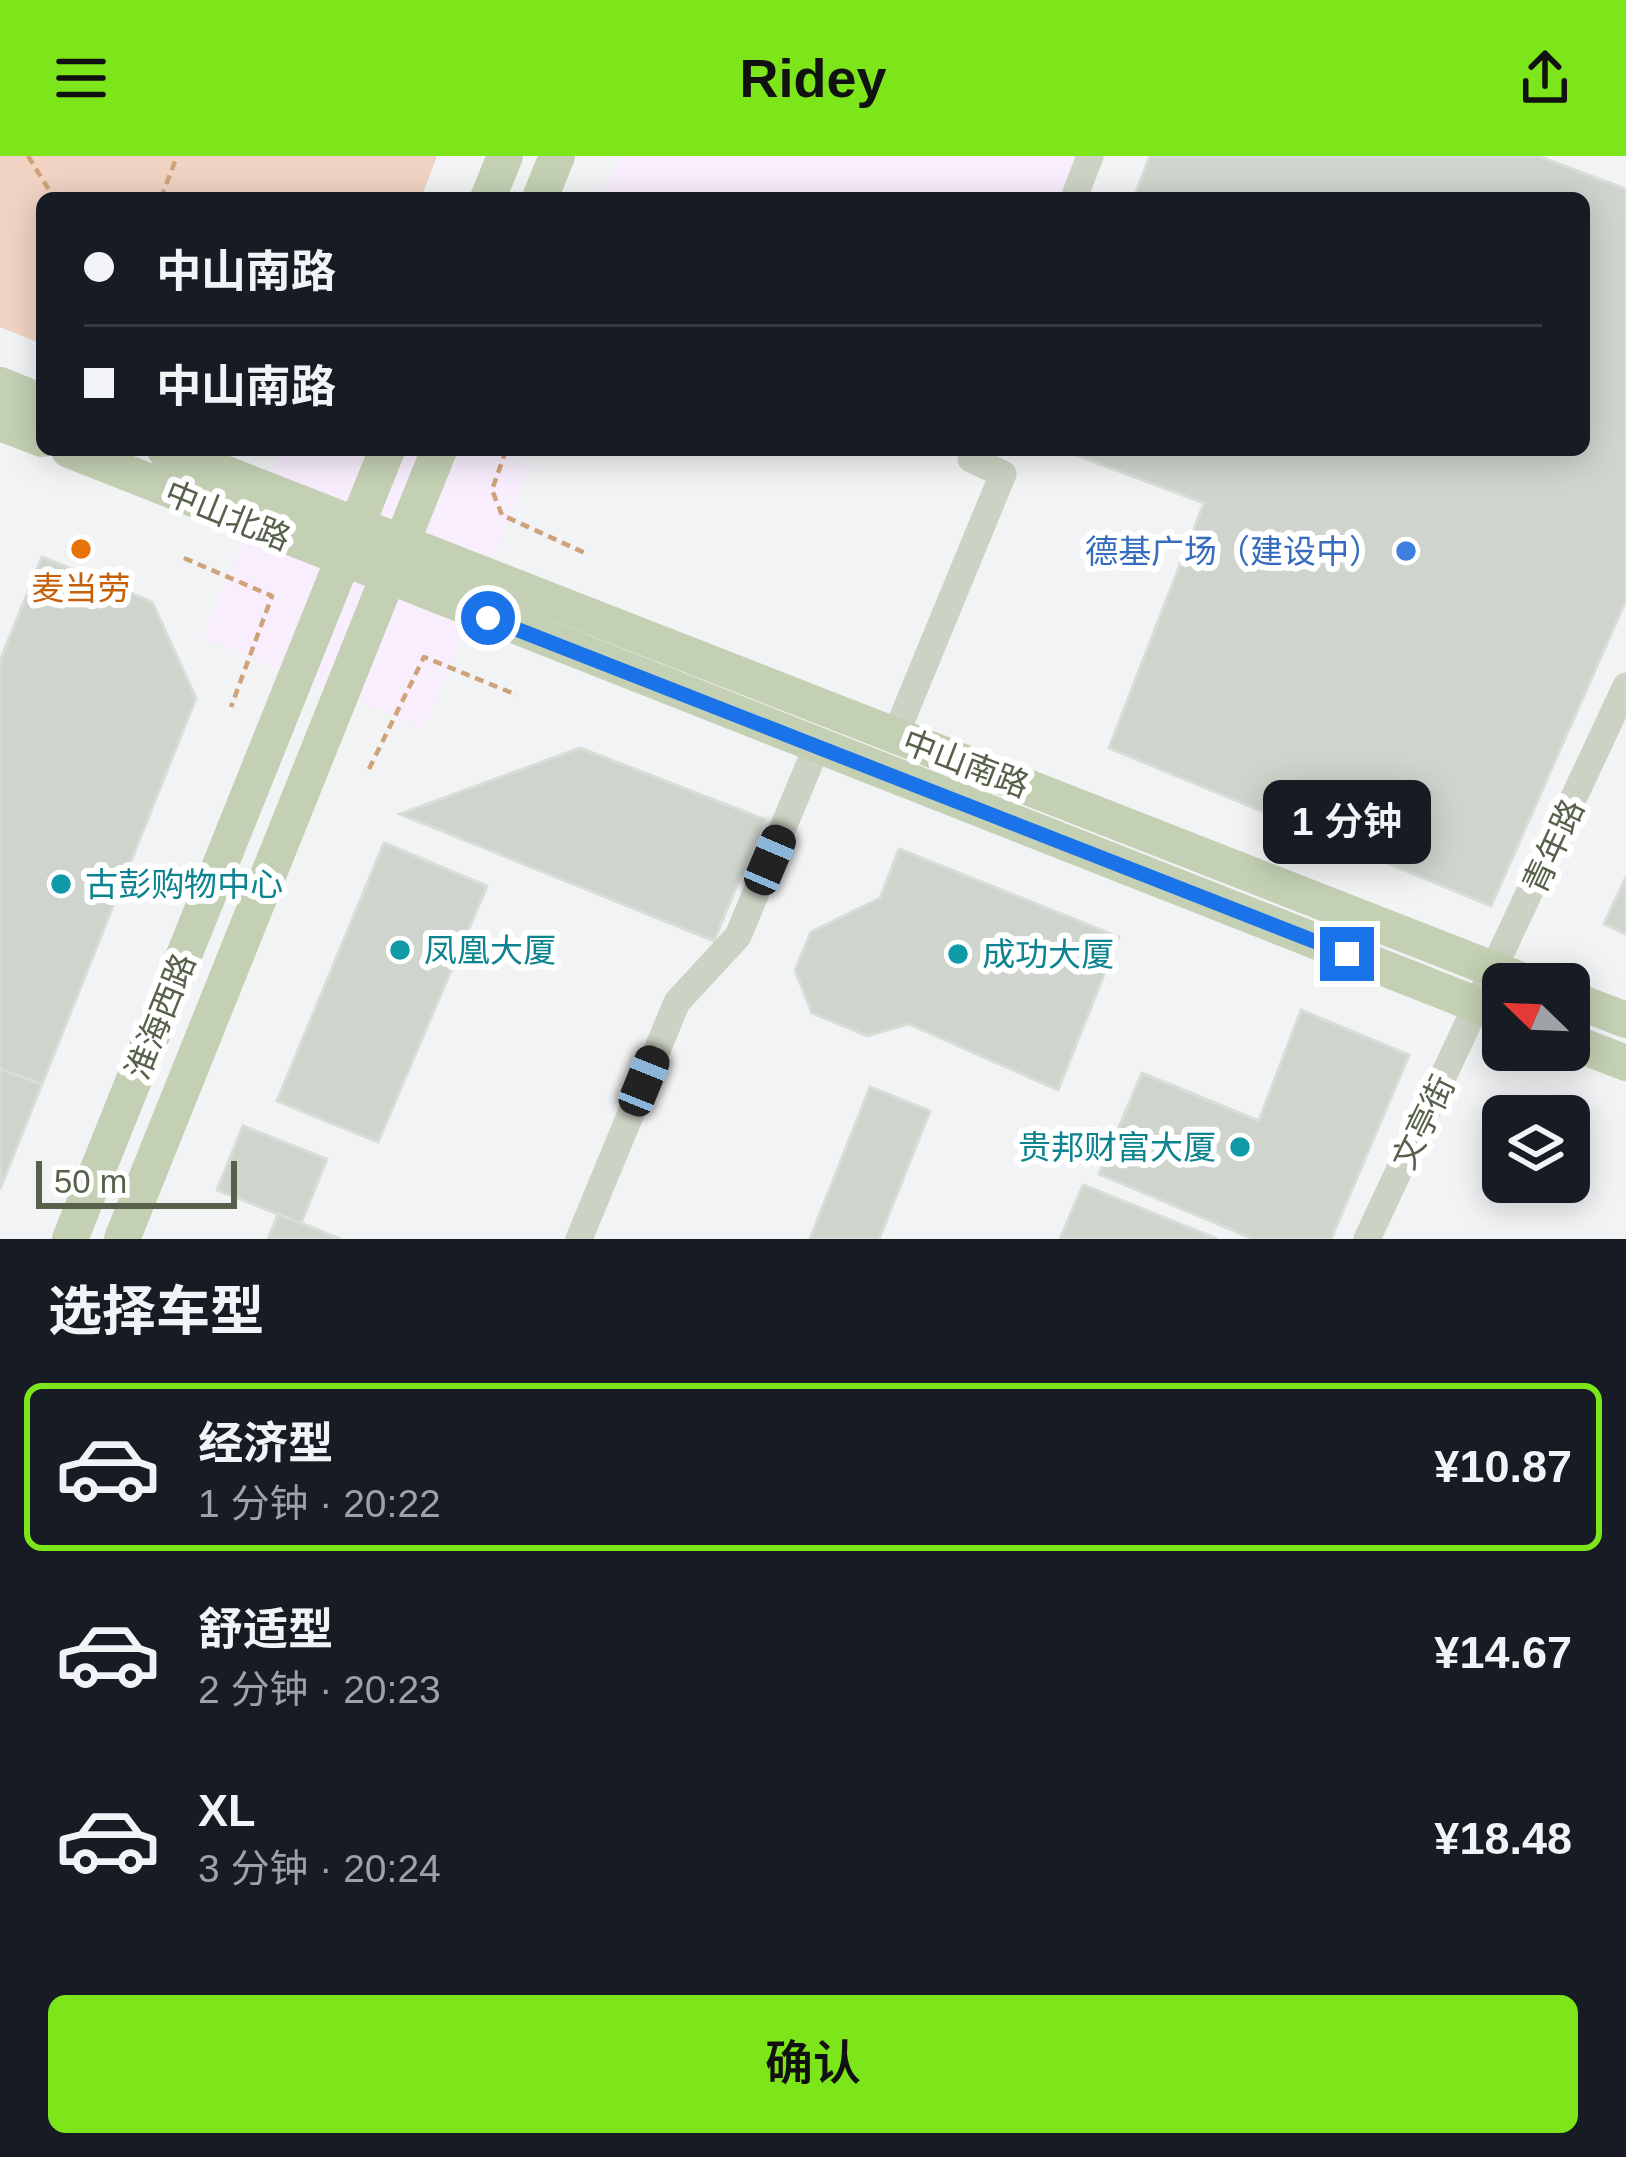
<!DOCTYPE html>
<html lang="zh">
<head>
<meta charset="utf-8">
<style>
  :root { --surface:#171b24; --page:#20242c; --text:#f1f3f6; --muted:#9ea1a6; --line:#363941; --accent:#7ce61b }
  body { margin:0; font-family:Helvetica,"Noto Sans SC",sans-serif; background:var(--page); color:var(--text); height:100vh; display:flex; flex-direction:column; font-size:45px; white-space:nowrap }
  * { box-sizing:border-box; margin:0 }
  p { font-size:39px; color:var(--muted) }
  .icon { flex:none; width:66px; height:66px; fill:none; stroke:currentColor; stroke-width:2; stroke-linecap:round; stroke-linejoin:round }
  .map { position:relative; height:1083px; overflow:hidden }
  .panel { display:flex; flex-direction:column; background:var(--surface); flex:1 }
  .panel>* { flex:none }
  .hud { position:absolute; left:36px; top:36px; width:1554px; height:264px; border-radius:18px; box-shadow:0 6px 30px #0003; display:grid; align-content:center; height:264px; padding:0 48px; background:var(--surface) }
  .needle { width:78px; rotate:293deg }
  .buttons { position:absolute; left:1482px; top:807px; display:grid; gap:24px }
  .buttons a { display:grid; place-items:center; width:108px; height:108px; border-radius:18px; background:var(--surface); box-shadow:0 6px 30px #0003; font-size:60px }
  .scale { position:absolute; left:36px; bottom:30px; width:201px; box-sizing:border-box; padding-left:12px; border:6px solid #56604a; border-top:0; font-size:33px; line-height:42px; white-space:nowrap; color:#56604a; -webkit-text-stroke:9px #fff; paint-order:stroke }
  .end { position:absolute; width:54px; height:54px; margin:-27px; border:15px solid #1a73e8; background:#fff; box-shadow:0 0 0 6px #fff }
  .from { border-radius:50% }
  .bubble { position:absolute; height:84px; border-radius:18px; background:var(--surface); box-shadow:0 6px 30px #0003; font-size:39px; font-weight:600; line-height:84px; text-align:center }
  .car { position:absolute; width:36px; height:72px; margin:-36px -18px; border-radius:15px; box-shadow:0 0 9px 3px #0007; background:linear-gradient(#222 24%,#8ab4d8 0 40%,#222 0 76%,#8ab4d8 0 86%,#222 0) }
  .hud b { display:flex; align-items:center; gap:42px; height:114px; font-size:45px }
  .hud b+b { border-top:3px solid var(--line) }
  .hud i { width:30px; height:30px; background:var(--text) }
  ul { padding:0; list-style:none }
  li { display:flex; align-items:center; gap:36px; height:168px; margin:0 24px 18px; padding:0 24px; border:6px solid transparent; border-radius:18px }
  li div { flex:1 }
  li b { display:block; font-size:45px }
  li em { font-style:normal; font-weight:600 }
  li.active { border-color:var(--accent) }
  li>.icon { width:108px; height:108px; stroke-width:1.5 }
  h2 { padding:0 48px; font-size:54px; line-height:144px }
  .cta { display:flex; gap:24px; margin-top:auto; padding:24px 48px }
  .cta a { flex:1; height:138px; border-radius:18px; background:var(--accent); color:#111; font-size:48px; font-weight:600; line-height:138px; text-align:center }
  header { display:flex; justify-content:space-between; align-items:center; height:156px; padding:0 48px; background:var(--accent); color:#111; font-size:54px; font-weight:600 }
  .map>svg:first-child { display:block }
  .commercial { fill:#f8eefd }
  .green { fill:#f0d3c3 }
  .building { fill:#cfd5cd; stroke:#d9ddd7; stroke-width:3 }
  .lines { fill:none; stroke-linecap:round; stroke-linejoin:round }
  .path { stroke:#cfa27a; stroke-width:4.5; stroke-dasharray:9 6; stroke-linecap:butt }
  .minor { stroke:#cdd3c4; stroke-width:27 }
  .major { stroke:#c3d0b3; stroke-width:36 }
  .route { stroke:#1a73e8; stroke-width:15 }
  .food-dot { fill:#e8710a; stroke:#fff; stroke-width:4.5 }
  .shop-dot { fill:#3f7fe0; stroke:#fff; stroke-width:4.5 }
  .culture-dot { fill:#0f9aa8; stroke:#fff; stroke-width:4.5 }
  .labels { text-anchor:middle; stroke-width:12; stroke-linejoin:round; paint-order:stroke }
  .street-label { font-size:33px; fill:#56604a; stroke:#fff }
  .shop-label { font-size:33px; fill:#366cbe; stroke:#fff; text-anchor:end }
  .food-label { font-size:33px; fill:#c56008; stroke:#fff }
  .culture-label { font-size:33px; fill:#0d838f; stroke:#fff; text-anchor:start }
</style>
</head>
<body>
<header><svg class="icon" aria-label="menu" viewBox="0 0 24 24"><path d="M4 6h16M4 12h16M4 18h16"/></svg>Ridey<svg class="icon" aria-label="share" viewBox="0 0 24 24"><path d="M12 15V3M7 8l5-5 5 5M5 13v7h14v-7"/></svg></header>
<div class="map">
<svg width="1626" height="1083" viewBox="0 0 1626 1083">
  <rect width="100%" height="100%" fill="#f2f3f5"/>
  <!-- commercial -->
  <path class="commercial" d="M620,0H1090L1074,42H602Z
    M280,294H492L530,310L424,572L203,482Z"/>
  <!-- green -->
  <path class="green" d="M0,0H437L421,42H42V188L0,171Z"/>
  <!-- building -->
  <path class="building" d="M1150,0H1538L1626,33V444L1491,750L1109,592L1204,347L1063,294H1584V42H1134Z
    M42,401L152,446L196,542L42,928L0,913V505Z
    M580,592L764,663L714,785L400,658Z
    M384,687L487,730L378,986L277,945Z
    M899,693L1119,781L1058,934L909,868L867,880L812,857L795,814L811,776L880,742Z
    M1626,721V778L1604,768Z
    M1301,854L1409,899L1331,1083H1253L1099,1018L1142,917L1259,965Z
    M0,913L42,928L0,1033Z
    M870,931L930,955L879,1083H810Z
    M243,970L327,1003L301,1067L217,1034Z
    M1083,1029L1217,1083H1060Z
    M278,1058L301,1067L340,1083H268Z"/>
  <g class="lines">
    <!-- path -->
    <path class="path" d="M28,0L54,42
      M161,42L177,0
      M506,294L492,334L502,359L585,397
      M184,402L272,440L231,551
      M369,613L424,501L517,539"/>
    <!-- minor -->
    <path class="minor" d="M1074,42L1090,0
      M895,580L1003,318L971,303L975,294
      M579,1083L677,846L738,780L817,590
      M1367,1083L1626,530"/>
    <!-- major -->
    <path class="major" d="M488,42L505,0
      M540,42L557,0
      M0,229L42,246
      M0,267L42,283
      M69,294L1503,859
      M165,294L1531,828
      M1569,842L1626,864
      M1569,885L1626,907
      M70,1083L387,294
      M122,1083L439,294"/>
  </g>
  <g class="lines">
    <!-- route -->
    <path class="route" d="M488,462L1347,798"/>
  </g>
  <!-- markers -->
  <circle class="food-dot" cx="81" cy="393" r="12"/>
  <circle class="shop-dot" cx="1406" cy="395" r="12"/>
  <g class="culture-dot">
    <circle cx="61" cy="728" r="12"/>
    <circle cx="400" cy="794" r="12"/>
    <circle cx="958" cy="798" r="12"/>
    <circle cx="1240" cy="991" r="12"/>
  </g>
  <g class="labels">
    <!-- street labels -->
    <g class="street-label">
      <text transform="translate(228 359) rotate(22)" y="12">中山北路</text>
      <text transform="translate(966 607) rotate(21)" y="12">中山南路</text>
      <text transform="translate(1553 690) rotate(-65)" y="12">青年路</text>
      <text transform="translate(160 860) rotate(-68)" y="12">淮海西路</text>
      <text transform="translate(1423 966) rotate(-64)" y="12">文亭街</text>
    </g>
    <!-- shop labels -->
    <g class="shop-label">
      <text x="1382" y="407">德基广场（建设中）</text>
    </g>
    <!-- food labels -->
    <g class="food-label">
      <text x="81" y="444">麦当劳</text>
    </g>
    <!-- culture labels -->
    <g class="culture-label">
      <text x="85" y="740">古彭购物中心</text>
      <text x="424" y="806">凤凰大厦</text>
      <text x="982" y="810">成功大厦</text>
      <text x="1216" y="1003" text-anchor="end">贵邦财富大厦</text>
    </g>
  </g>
</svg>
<div class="buttons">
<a><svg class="needle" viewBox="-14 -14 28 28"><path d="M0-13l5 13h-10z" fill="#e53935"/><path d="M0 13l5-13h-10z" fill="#9ea1a6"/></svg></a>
<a><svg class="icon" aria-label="layers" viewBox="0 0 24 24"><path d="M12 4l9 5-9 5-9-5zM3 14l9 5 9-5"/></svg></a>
</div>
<div class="scale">50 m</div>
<i class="end from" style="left:488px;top:462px"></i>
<i class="end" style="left:1347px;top:798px"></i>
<div class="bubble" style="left:1263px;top:624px;width:168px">1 分钟</div>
<i class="car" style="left:770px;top:704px;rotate:23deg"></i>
<i class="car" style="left:644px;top:925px;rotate:22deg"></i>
<div class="hud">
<b><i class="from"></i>中山南路</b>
<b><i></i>中山南路</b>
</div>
</div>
<section class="panel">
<h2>选择车型</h2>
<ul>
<li class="active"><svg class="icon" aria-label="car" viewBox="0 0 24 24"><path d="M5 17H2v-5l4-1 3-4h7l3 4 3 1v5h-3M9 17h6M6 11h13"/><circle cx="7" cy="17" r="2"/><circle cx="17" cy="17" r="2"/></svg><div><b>经济型</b><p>1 分钟 · 20:22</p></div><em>¥10.87</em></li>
<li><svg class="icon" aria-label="car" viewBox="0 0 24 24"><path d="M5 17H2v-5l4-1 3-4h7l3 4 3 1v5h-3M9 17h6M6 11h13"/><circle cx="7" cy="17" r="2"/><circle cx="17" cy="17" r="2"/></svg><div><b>舒适型</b><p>2 分钟 · 20:23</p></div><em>¥14.67</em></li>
<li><svg class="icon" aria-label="car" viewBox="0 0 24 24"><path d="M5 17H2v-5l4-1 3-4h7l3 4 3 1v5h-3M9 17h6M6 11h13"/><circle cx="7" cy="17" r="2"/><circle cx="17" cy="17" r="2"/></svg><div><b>XL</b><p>3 分钟 · 20:24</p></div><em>¥18.48</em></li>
</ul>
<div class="cta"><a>确认</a></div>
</section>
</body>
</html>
